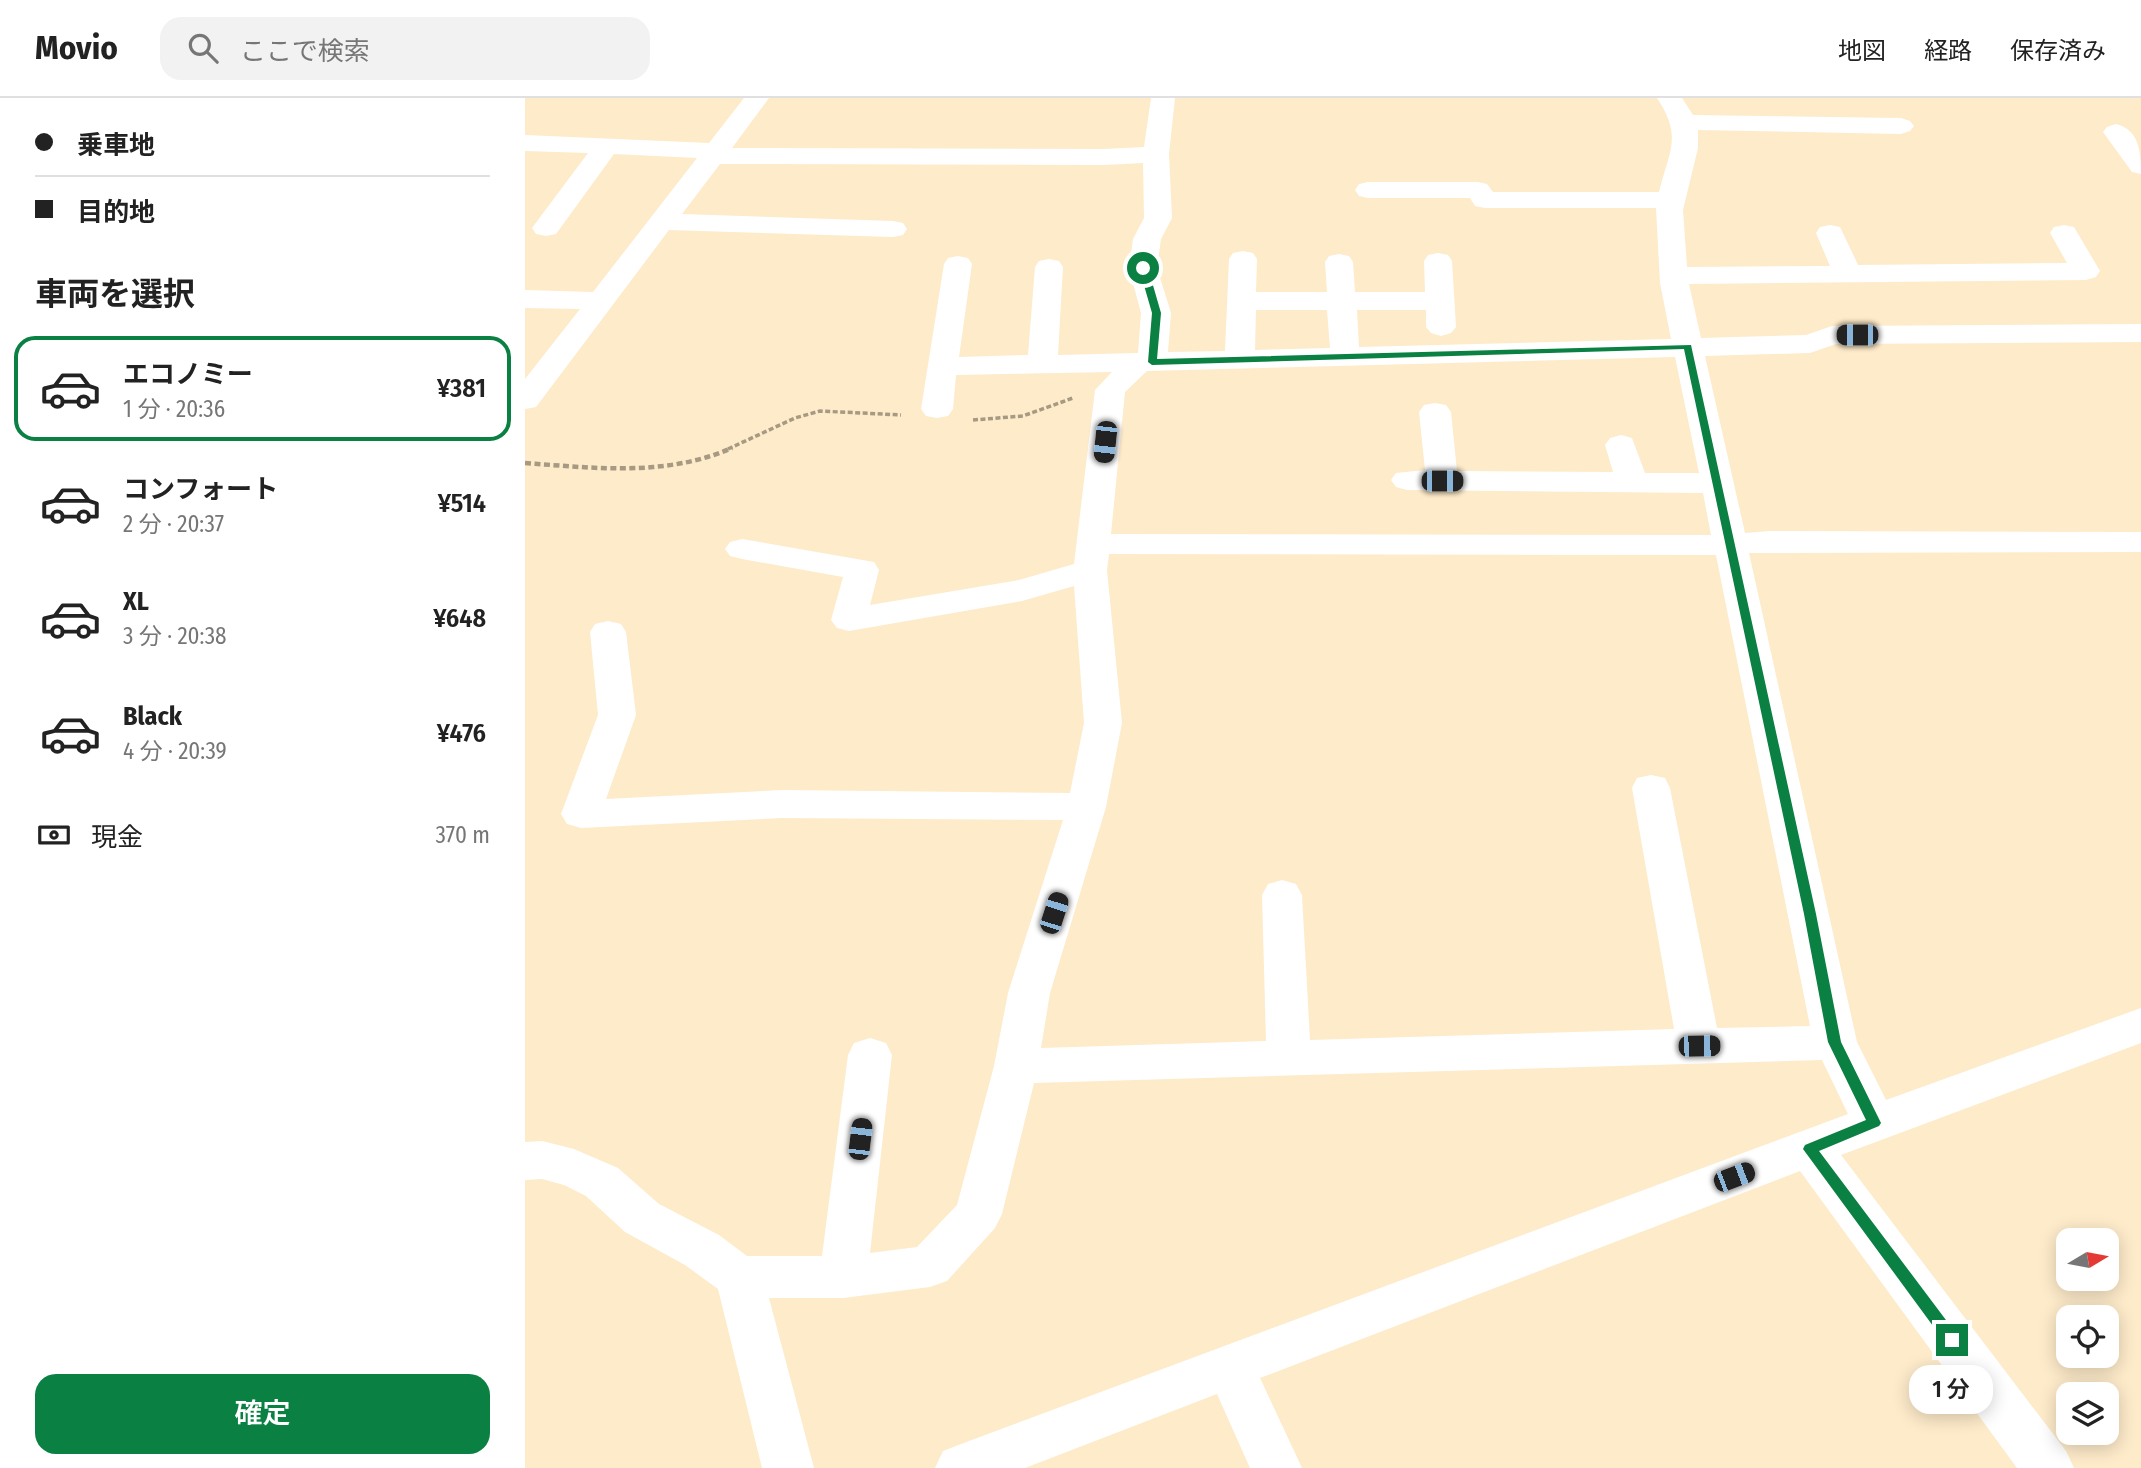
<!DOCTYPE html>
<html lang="ja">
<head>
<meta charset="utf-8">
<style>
  :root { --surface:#fff; --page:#f2f2f2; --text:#222; --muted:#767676; --line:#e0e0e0; --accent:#0b8043 }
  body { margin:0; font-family:"Fira Sans Condensed","Noto Sans JP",sans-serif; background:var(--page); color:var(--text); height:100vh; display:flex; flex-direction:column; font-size:26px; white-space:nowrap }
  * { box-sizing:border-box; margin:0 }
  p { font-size:23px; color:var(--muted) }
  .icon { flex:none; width:38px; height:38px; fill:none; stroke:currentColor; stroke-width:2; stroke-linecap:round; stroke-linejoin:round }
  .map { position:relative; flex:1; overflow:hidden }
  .panel { display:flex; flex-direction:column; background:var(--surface); width:525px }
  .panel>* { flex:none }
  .hud { display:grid; align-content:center; height:154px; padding:0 35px; background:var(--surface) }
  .needle { width:46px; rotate:80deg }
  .buttons { position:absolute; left:1531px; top:1130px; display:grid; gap:14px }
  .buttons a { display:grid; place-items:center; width:63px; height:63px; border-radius:14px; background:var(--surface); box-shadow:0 4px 18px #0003; font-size:35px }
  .end { position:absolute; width:32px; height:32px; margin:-16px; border:9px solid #0b8043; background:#fff; box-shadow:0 0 0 4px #fff }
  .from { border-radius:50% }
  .bubble { position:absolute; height:49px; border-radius:21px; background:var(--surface); box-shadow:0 4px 18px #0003; font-size:23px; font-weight:600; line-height:49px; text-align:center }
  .car { position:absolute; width:21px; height:42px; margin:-21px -10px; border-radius:9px; box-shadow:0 0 5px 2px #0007; background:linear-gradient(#222 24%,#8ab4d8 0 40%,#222 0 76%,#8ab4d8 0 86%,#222 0) }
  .hud b { display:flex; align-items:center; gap:24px; height:66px; font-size:26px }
  .hud b+b { border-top:2px solid var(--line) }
  .hud i { width:18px; height:18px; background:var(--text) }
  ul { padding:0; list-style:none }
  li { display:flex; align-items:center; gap:21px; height:105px; margin:0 14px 10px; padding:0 21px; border:4px solid transparent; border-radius:21px }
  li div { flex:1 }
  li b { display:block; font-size:26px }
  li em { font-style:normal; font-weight:600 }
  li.active { border-color:var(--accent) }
  li>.icon { width:63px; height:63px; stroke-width:1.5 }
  h2 { padding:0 35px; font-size:32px; line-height:84px }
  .pay { display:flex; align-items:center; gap:18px; height:77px; padding:0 35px; font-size:26px }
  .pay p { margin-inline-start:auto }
  .primary-button { display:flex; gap:14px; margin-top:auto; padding:14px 35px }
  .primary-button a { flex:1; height:80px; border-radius:21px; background:var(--accent); color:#fff; font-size:28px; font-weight:600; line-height:80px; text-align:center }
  header { display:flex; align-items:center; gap:42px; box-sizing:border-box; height:98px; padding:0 35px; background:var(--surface); border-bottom:2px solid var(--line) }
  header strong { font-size:33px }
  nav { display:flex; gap:38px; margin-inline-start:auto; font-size:24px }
  .search { width:490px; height:63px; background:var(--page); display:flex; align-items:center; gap:18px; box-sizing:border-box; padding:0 24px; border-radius:21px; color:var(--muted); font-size:26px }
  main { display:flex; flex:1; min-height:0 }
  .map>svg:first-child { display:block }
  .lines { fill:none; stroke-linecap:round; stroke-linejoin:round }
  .path-far1 { stroke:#a79982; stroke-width:3.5; stroke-dasharray:5 2.5; stroke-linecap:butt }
  .path { stroke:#a79982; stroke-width:4.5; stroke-dasharray:6 3.5; stroke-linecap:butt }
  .street { fill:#fff; fill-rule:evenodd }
  .route { fill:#0b8043 }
</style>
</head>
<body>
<header>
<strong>Movio</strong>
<div class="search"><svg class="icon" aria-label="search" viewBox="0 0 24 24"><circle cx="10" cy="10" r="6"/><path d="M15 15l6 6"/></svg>ここで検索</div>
<nav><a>地図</a><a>経路</a><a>保存済み</a></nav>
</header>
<main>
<section class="panel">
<div class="hud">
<b><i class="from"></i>乗車地</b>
<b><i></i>目的地</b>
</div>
<h2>車両を選択</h2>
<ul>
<li class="active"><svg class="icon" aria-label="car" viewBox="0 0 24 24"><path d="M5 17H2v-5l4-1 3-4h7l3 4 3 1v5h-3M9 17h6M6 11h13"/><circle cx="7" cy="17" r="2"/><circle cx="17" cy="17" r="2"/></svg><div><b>エコノミー</b><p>1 分 · 20:36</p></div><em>¥381</em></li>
<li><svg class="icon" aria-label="car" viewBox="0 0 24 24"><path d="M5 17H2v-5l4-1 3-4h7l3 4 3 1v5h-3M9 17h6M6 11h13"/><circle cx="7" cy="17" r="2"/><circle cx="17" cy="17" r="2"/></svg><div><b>コンフォート</b><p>2 分 · 20:37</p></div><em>¥514</em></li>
<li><svg class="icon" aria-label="car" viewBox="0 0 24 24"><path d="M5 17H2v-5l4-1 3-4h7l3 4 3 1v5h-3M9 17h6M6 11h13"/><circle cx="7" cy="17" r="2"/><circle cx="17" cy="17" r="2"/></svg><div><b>XL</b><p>3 分 · 20:38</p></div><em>¥648</em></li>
<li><svg class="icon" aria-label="car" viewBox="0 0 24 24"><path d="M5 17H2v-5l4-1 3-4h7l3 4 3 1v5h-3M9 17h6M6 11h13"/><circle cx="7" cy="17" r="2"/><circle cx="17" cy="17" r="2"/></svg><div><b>Black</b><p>4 分 · 20:39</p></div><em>¥476</em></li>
</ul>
<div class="pay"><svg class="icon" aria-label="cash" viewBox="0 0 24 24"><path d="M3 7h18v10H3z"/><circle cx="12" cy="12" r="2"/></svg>現金<p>370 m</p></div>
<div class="primary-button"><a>確定</a></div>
</section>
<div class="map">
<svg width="1616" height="1370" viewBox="0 0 1616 1370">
  <rect width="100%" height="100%" fill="#feebca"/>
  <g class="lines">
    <!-- path-far1 -->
    <path class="path-far1" d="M448,322L498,318L548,300
      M203,351L270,320L295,313L376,317"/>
    <!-- path -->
    <path class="path" d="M0,365C70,370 140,379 207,350"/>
    <!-- street -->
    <path class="street" d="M219,0H244L207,50L579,51L619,49L626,0H650L644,56L647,120L636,141L632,170L646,215L643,254L700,253L704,161L708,155L718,153L728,155L732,161L731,194H802L800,164L804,158L814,156L824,158L828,164L830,194H900L899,163L903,157L913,155L923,157L927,163L931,229L926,235L916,238L906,235L901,229V212H832L834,249L1146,241L1135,185L1131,110H960L950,108L945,100H843L834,98L830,92L834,86L843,84H953L962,86L968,94H1134C1144,53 1158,39 1132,0H1157L1168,17L1376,20L1385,23L1389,28L1385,33L1376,36L1173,32V50L1158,112L1162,169L1305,168L1291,135L1295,129L1305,127L1315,129L1333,167L1542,165L1525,135L1529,129L1539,127L1549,129L1575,173L1571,179L1561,182L1164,186L1176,240L1281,237L1307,228L1616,226V244L1311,246L1285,255L1180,258L1220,435L1245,433L1616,434V454L1224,455L1332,944L1361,1002L1616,910V945L1316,1057L1541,1353L1549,1370H1492L1275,1073L735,1280L777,1370H725L692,1296L500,1370H410L418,1353L436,1346L1323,1016L1297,962L509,985L477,1116L470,1130L422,1183L405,1189L318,1200H244L289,1370H237L193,1191L160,1167L100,1134L61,1098L39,1087L17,1081L0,1082V1044L17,1043L49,1051L93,1070L134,1106L194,1137L222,1158H297L323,957L329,945L345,940L361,945L367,957L345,1155L392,1149L432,1107L469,968L483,895L538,722L257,720L56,730L42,726L36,716L73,617L65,534L70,526L83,523L96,526L101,534L111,617L81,701L257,692L545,695L559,625L549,488L497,503L324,533L312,530L306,522L318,479L217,461L205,458L200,451L205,444L217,441L349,464L354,472L345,507L494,482L549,466L570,292L587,274L431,277L428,311L423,318L412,320L401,318L396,311L419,166L423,160L433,158L443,160L447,166L434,259L503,257L510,169L514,163L524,161L534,163L538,169L533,257L613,255L616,215L604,170L608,141L619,120L618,65L579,67L195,66L157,116L368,123L378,125L382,131L378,137L368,139L144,132L11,309L0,311V281L55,211L0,210V192L68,194L172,60L89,56L31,136L21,138L11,136L7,130L63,55L0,53V37L184,45ZM731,212H802L805,250L730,252ZM1150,259L1174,375H1120L1107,340L1096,337L1085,340L1080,347L1088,374L932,373L926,314L921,307L910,305L899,307L894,314L900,372L871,375L866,382L871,389L882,392L1178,395L1186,437L586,436L600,294L622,273ZM584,456L1191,457L1285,928L1192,930L1145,690L1140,680L1126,677L1112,680L1107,690L1149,931L785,942L777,797L771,786L757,782L743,786L737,797L741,943L516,950L525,895L581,709L597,625L582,472Z
      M1591,26C1615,32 1616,55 1616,76L1607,74L1578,34L1582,29Z"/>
  </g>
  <!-- route -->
  <path class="route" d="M618,167L623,170L636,215L632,261L1166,247L1291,816L1316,944L1356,1025L1354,1028L1294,1053L1433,1238L1435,1242L1433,1247H1422L1278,1051L1280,1047L1341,1022L1303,944L1279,816L1159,251L627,267L623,264L627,215L614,170Z"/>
</svg>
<div class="buttons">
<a><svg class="needle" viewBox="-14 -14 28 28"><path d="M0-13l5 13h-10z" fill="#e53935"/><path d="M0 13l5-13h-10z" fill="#767676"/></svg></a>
<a><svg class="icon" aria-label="locate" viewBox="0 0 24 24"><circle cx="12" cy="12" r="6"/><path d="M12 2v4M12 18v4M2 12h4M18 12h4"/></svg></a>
<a><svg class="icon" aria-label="layers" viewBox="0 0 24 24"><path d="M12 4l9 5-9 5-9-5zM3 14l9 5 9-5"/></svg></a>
</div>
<i class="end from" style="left:618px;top:170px"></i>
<i class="end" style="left:1427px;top:1242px"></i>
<div class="bubble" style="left:1384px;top:1267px;width:84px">1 分</div>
<i class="car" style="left:1332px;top:237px;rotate:270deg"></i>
<i class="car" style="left:580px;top:344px;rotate:186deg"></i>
<i class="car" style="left:917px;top:383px;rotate:90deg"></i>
<i class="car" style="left:529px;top:815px;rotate:18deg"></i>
<i class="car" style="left:1174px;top:948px;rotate:89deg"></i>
<i class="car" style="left:335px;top:1041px;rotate:7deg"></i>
<i class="car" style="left:1209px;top:1079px;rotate:69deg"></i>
</div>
</main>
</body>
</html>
